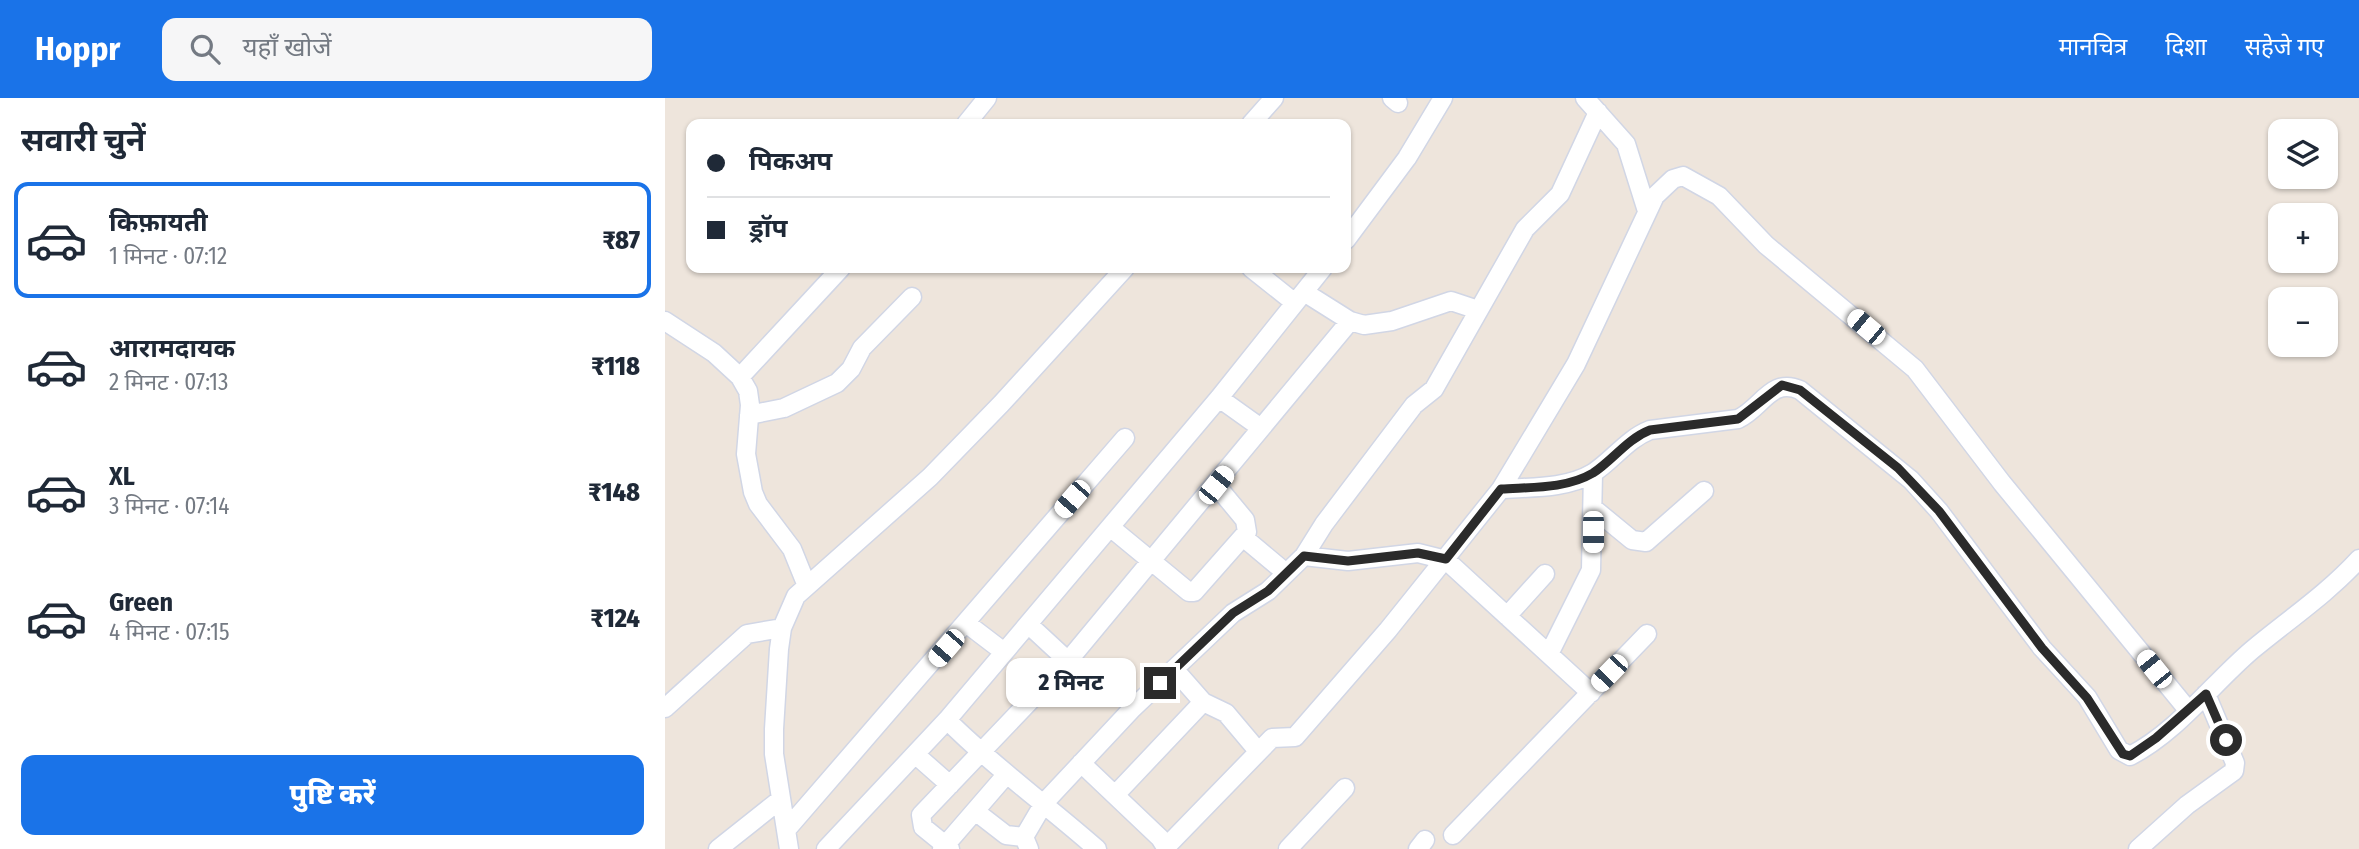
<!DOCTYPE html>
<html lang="hi">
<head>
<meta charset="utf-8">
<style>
  :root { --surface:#fff; --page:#f6f6f7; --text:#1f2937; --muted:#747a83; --line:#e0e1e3; --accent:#1a73e8 }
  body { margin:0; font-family:"Fira Sans Condensed","Noto Sans Devanagari",sans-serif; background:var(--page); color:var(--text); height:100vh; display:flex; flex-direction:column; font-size:26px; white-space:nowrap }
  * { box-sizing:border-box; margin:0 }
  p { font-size:23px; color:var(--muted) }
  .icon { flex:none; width:38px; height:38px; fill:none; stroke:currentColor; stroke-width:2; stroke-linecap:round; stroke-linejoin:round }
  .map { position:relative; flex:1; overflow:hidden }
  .sheet { display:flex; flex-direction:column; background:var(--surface); width:665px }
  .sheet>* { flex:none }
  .guide { position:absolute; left:21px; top:21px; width:665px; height:154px; border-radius:14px; box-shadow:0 2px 5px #0004; display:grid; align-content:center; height:154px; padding:0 21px; background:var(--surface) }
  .fabs { position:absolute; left:1603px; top:21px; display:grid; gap:14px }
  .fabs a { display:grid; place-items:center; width:70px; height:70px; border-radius:14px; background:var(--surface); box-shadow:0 2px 5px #0004; font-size:35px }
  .end { position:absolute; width:32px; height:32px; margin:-16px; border:9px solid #2b2b2b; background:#fff; box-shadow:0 0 0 4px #fff }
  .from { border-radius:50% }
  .bubble { position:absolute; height:49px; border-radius:14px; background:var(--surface); box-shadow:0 2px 5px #0004; font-size:23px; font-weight:800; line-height:49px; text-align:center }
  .car { position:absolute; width:21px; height:42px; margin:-21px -10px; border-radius:9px; box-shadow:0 0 5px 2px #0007; background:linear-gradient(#fff 24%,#345 0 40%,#fff 0 76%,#345 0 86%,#fff 0) }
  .guide b { display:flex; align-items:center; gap:24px; height:66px; font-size:26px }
  .guide b+b { border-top:2px solid var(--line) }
  .guide i { width:18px; height:18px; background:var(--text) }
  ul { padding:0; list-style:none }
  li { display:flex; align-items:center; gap:21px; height:116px; margin:0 14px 10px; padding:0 7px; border:4px solid transparent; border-radius:14px }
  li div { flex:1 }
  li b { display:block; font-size:26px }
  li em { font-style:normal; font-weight:800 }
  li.selected { border-color:var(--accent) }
  li>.icon { width:63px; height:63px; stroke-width:1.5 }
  h2 { padding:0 21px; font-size:32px; line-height:84px }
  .cta { display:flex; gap:14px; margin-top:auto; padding:14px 21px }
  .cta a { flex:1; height:80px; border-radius:14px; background:var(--accent); color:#fff; font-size:28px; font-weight:800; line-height:80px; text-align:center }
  header { display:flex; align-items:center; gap:42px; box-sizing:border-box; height:98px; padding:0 35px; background:var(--accent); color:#fff }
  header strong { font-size:33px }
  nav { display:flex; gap:38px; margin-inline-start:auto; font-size:24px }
  .search { width:490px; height:63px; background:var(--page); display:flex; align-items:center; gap:18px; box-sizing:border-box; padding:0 24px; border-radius:14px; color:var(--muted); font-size:26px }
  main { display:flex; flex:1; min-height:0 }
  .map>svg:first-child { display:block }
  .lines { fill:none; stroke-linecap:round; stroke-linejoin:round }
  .minor-casing { stroke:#d1d6e5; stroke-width:21 }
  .minor { stroke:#fff; stroke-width:18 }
  .route { stroke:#2b2b2b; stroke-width:9 }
</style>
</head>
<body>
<header>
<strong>Hoppr</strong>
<div class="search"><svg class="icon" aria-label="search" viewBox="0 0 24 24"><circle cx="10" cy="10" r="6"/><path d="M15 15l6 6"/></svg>यहाँ खोजें</div>
<nav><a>मानचित्र</a><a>दिशा</a><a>सहेजे गए</a></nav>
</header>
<main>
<section class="sheet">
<h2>सवारी चुनें</h2>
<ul>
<li class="selected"><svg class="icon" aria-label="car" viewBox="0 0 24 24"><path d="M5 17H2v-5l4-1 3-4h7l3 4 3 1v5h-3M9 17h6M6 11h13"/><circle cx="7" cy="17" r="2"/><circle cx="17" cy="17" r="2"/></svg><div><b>किफ़ायती</b><p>1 मिनट · 07:12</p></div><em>₹87</em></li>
<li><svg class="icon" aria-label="car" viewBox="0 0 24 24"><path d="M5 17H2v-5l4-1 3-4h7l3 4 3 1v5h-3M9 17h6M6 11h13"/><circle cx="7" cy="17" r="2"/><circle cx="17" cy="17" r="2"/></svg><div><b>आरामदायक</b><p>2 मिनट · 07:13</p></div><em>₹118</em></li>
<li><svg class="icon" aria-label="car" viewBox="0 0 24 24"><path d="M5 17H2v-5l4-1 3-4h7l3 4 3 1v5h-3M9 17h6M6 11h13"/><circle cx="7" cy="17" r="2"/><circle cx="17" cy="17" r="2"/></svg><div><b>XL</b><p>3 मिनट · 07:14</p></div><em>₹148</em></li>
<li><svg class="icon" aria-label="car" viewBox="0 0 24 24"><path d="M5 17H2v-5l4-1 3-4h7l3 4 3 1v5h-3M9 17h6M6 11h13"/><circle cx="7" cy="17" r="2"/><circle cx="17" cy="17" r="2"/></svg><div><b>Green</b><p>4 मिनट · 07:15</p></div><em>₹124</em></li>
</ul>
<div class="cta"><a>पुष्टि करें</a></div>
</section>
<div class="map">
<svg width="1694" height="751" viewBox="0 0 1694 751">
  <rect width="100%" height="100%" fill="#eee5dc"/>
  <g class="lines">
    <defs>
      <path id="minor" d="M727,0L733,5
        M920,0L961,46L982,113
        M301,26L322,0
        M586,26L609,0
        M681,142L742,60L778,0
        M586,170L630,205
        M639,194L685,223L699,227L727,223L786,203L813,212
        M0,223L49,255L75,279L83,293L85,307L81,356L88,394L93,406L127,451L142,488
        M75,279L176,170
        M554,300L596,330
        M84,317L119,310L172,285L186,271L197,250L247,199
        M836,391C866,389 901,391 928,375C948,362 962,341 985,332L1073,321C1097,310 1106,279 1135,292L1246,382L1274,413L1377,550L1422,599L1454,652L1465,658C1512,634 1547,586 1587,552C1623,522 1662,496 1694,461
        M928,410L967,442L981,444L1039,393
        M445,429L524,494H529L582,434L580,422L551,387
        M578,439L621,475
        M639,458L683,463L753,455L781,462L926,595
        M842,518L880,476
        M301,525L339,554
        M363,526L403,563
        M884,556L926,472L928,375
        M509,571L538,604L561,615L593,653
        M0,610L82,536L117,530
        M282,622C329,669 382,707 432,751
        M251,657L285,687
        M416,665L495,740L502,751
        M450,697L538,604
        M310,713L341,737L359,739
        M122,731L460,340
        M788,737L982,536
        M502,748L607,640L630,639L723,532L836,391L911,266L990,98L1008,81L1018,78L1054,98L1101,147L1250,271L1337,385L1523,612
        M53,751L116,701
        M124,751L109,656V631L114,551L117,530L131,498L265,379L336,306L460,170
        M161,751L282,622L554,300L658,170
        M277,751L341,677
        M285,751L258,729L256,717L403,563L685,223
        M364,751L359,739L379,705L466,612L568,515L603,493L639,458L659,426L749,307L769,291L860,131L895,96L933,14
        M623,751L680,690
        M753,751L760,742
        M1473,751L1522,707L1569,673L1570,665L1541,596"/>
    </defs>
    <!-- minor casing -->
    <use href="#minor" class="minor-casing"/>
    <!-- minor -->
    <use href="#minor" class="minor"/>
  </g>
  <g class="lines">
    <!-- route -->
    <path class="route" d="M495,585L568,515L603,493L639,458L683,463L753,455L781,461L836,391C866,389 901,391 928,375C948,362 962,341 985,332L1073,321L1117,287L1135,292L1233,370L1274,413L1377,550L1422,600L1458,656L1465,658L1491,640L1541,596L1561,642"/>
  </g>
</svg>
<div class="fabs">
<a><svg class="icon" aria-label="layers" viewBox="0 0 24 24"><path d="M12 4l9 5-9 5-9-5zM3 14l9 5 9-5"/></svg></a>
<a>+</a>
<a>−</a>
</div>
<i class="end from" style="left:1561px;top:642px"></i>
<i class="end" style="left:495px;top:585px"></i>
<div class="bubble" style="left:341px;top:560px;width:130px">2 मिनट</div>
<i class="car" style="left:1201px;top:229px;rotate:310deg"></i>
<i class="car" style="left:551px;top:387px;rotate:39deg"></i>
<i class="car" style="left:407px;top:401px;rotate:221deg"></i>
<i class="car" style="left:928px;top:434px;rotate:180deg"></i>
<i class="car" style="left:281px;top:550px;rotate:221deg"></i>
<i class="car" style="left:1489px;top:571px;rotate:321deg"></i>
<i class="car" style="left:944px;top:575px;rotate:224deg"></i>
<div class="guide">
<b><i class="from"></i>पिकअप</b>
<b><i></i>ड्रॉप</b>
</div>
</div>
</main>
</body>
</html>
